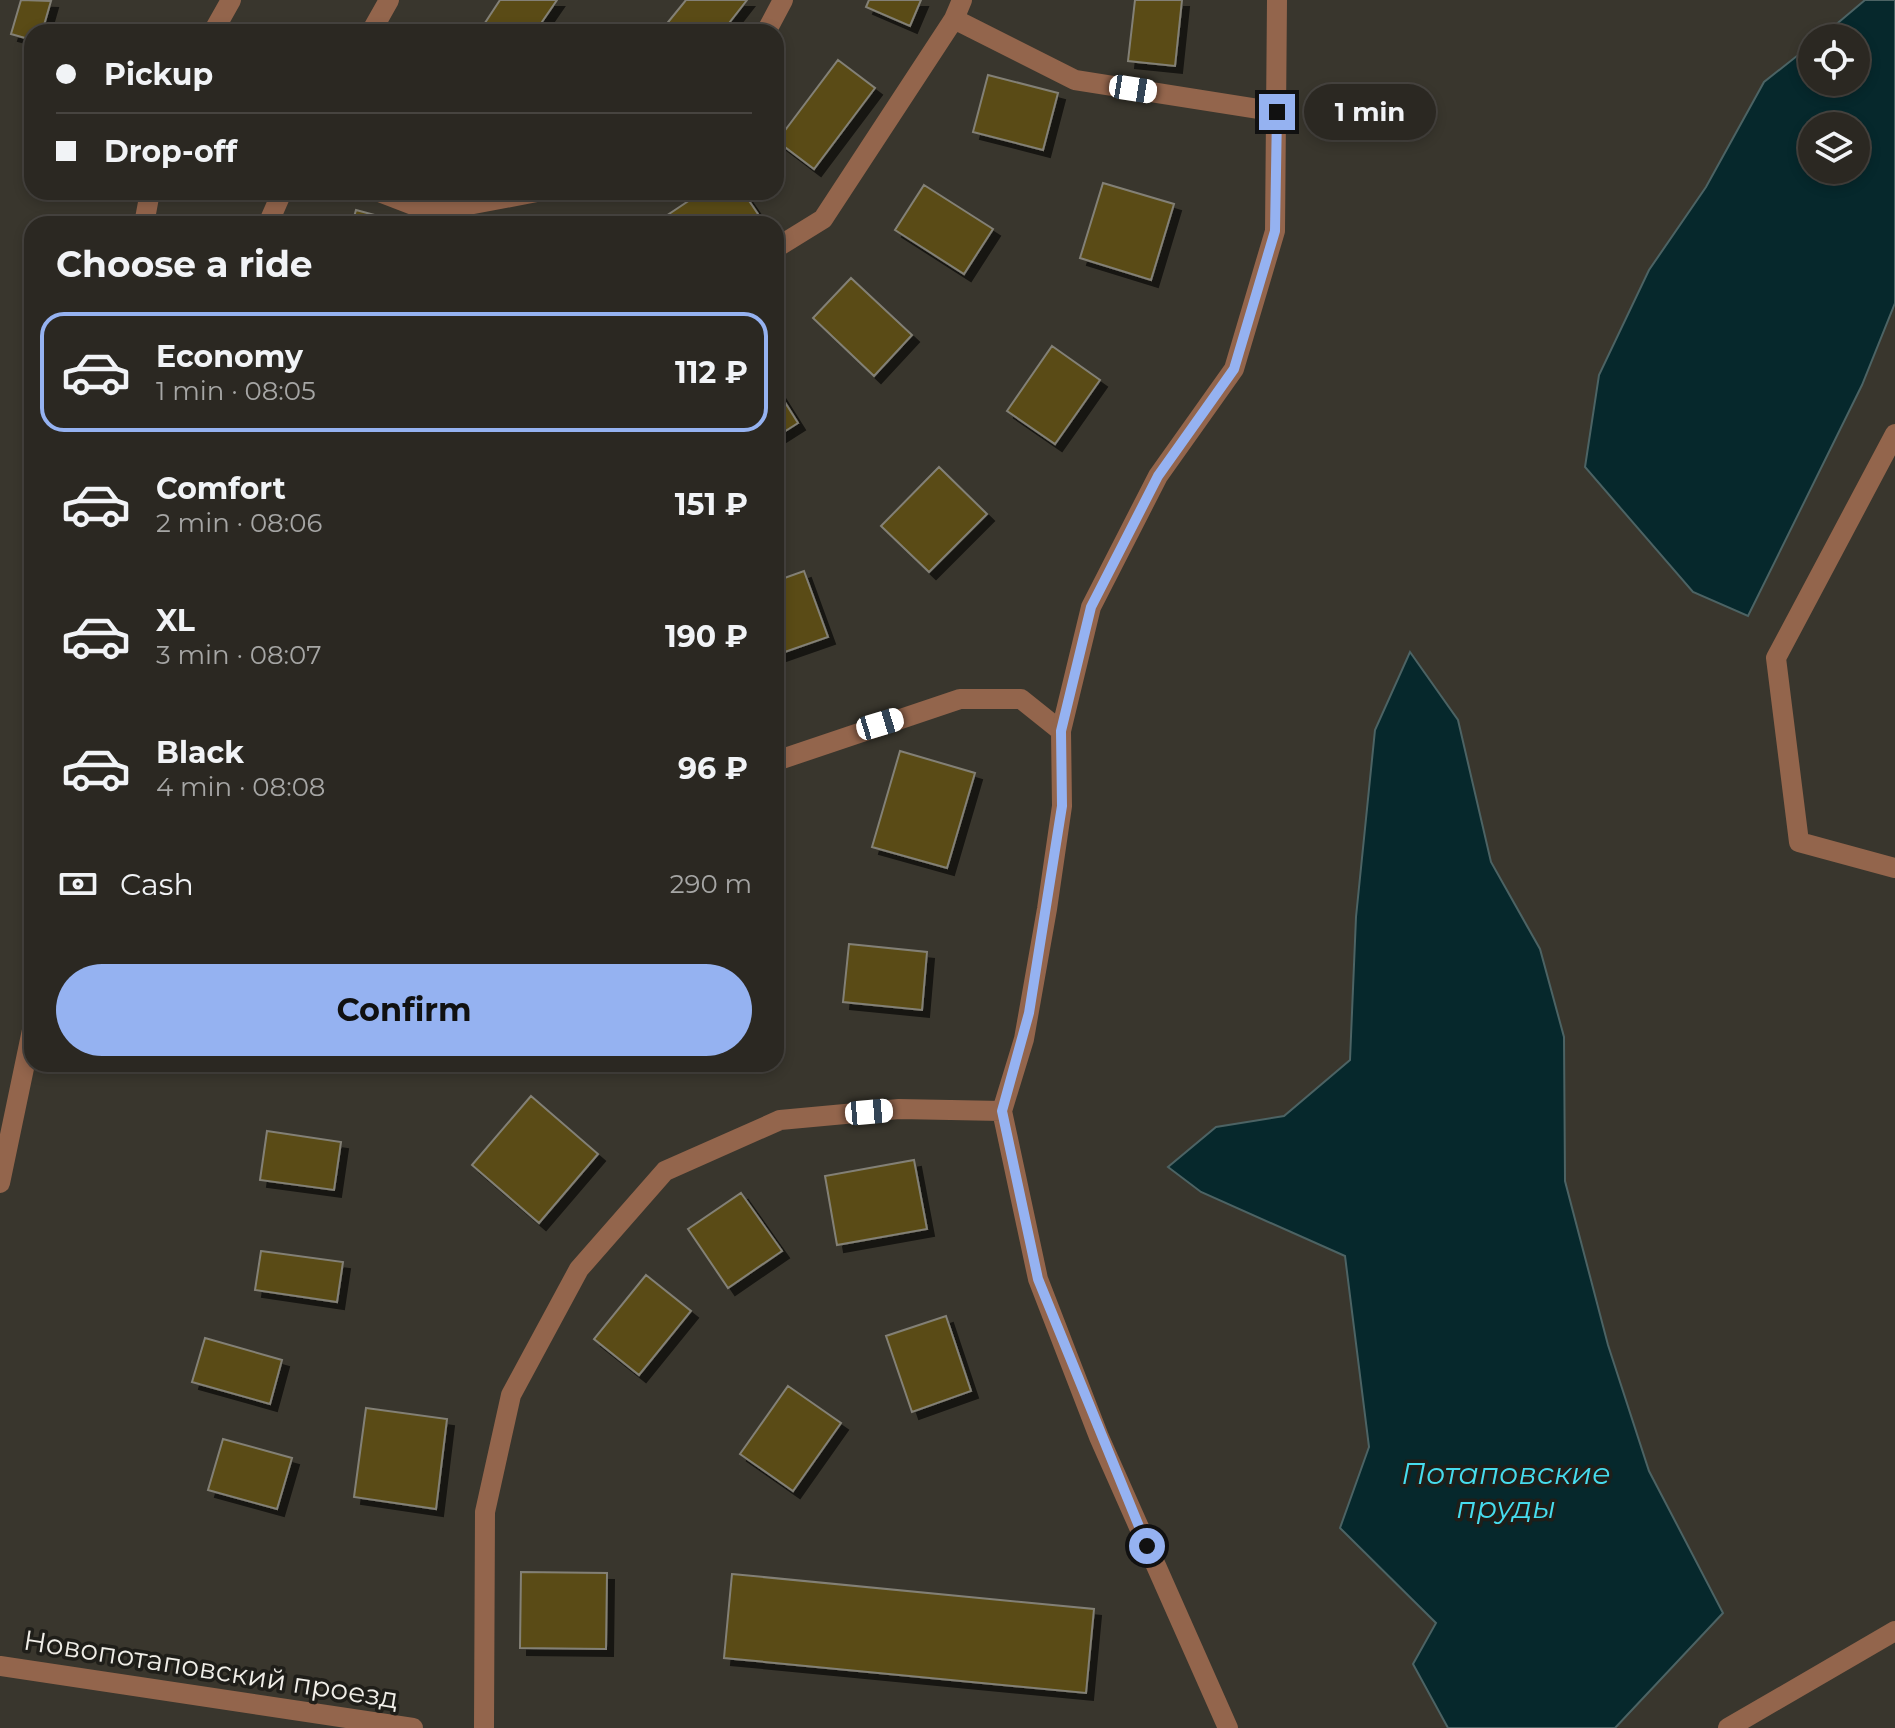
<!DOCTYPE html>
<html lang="en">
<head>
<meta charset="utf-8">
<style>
  :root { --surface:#2b2822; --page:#33302a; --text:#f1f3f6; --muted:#a6a6a5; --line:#474440; --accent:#95b2f1 }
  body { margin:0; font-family:Montserrat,sans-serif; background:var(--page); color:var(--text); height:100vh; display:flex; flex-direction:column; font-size:30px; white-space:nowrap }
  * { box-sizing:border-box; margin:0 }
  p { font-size:26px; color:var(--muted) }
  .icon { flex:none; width:44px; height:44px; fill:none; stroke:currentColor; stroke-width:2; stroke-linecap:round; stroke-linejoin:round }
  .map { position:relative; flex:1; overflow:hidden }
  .drawer { position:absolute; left:24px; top:216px; width:760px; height:856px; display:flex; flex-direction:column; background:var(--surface); border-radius:24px; box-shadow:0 4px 12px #0003,0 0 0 2px var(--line) }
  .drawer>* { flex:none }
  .banner { position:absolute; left:24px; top:24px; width:760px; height:176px; border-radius:24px; box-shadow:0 4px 12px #0003,0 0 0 2px var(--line); display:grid; align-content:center; height:176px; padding:0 32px; background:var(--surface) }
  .tools { position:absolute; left:1798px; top:24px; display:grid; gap:16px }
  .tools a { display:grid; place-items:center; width:72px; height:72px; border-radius:50%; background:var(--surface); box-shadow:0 4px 12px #0003,0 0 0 2px var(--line); font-size:40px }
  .end { position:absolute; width:36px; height:36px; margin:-18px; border:10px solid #95b2f1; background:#111; box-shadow:0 0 0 4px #111 }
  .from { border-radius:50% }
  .bubble { position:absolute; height:56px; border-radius:28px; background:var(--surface); box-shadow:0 4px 12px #0003,0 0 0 2px var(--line); font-size:26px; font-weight:700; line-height:56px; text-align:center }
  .car { position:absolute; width:24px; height:48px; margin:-24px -12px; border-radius:10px; box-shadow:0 0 6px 2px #0007; background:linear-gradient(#fff 24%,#345 0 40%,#fff 0 76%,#345 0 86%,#fff 0) }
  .banner b { display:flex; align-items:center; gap:28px; height:76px; font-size:30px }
  .banner b+b { border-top:2px solid var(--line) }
  .banner i { width:20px; height:20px; background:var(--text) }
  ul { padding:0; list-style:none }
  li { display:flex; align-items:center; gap:24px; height:120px; margin:0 16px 12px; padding:0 16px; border:4px solid transparent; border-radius:24px }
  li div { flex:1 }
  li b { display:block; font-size:30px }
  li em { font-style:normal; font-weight:700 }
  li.current { border-color:var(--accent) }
  li>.icon { width:72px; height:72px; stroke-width:1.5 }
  h2 { padding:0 32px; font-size:36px; line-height:96px }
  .pay { display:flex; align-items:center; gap:20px; height:88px; padding:0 32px; font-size:30px }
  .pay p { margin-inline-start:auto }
  .primary-button { display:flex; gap:16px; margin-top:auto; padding:16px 32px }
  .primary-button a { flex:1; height:92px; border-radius:48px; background:var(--accent); color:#111; font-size:32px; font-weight:700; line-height:92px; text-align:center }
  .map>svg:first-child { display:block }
  .water { fill:#06282c; stroke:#4c6364; stroke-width:2; fill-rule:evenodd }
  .building { fill:#5a4c13; stroke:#838076; stroke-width:2; filter:url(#shadow) }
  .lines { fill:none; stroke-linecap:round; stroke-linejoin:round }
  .service { stroke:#93654c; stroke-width:20 }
  .minor { stroke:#93654c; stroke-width:20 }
  .route { stroke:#95b2f1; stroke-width:10 }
  .labels { text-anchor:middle; stroke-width:7; stroke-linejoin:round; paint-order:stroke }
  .street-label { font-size:28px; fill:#f0eee8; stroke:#1f1e19 }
  .water-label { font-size:30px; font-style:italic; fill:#46dcee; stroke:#1f1e19 }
</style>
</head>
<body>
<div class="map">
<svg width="1895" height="1728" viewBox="0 0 1895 1728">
  <defs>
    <filter id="shadow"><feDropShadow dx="7" dy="7" stdDeviation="0" flood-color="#0009"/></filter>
  </defs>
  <rect width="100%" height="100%" fill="#39362d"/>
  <!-- water -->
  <path class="water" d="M1865,0H1895V303L1862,385L1748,616L1693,592L1585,467L1599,375L1649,270L1706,187L1764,82L1812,44V82H1856V38H1820ZM1812,126H1856V170H1812Z
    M1410,652L1458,720L1491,862L1540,949L1564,1037L1565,1181L1608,1345L1649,1471L1723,1613L1615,1728H1448L1413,1664L1436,1623L1340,1528L1369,1447L1345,1256L1201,1192L1168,1167L1216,1127L1284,1116L1350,1060L1356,917L1375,730Z"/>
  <!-- building -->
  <path class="building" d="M21,0L51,1L42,32H32V40L11,34Z
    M500,0H557L535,32H479Z
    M686,0H747L722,32H660Z
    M869,0H921L910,26L866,7Z
    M1135,0H1182L1175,66L1128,61Z
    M838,60L875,88L814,169L777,141Z
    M988,75L1058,93L1043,150L973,132Z
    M1103,183L1174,204L1151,280L1080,258Z
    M924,185L993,229L964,274L895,230Z
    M702,192H743L758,214L743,224H654Z
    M356,210L408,224H352Z
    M851,278L912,335L874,376L813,318Z
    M1052,346L1100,380L1055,444L1007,411Z
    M776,388L798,423L776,437Z
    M939,467L987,514L929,572L881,526Z
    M804,571L828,637L776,655V581Z
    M900,751L975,773L947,868L872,847Z
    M849,944L927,952L922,1010L843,1002Z
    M531,1096L598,1154L539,1223L472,1165Z
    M267,1131L341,1142L334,1190L260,1180Z
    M914,1160L927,1229L837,1245L825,1176Z
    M741,1193L782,1251L728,1288L688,1229Z
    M261,1251L343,1262L337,1302L255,1290Z
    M646,1275L691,1311L639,1375L594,1339Z
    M946,1316L971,1391L912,1412L886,1336Z
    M205,1338L282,1360L270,1404L192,1382Z
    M788,1386L841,1423L793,1491L740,1454Z
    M366,1408L447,1419L436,1509L354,1497Z
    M223,1439L292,1458L277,1509L208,1490Z
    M521,1572L607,1573L606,1649L520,1648Z
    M732,1574L1094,1609L1086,1693L724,1658Z"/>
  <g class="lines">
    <!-- service -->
    <path class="service" d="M954,19L1075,80L1277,112
      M371,32L389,0
      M766,32L783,0
      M379,192L431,212L537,192
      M268,224L282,192
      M776,248L823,219L954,19L962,0
      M776,761L960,699H1021L1061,731L1062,806L1047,909L1024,1039L1002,1111L1038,1279L1099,1437L1228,1728
      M484,1728L485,1512L511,1395L579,1269L665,1171L780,1120L899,1109L1002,1111"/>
    <!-- minor -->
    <path class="minor" d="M213,32L231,0
      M144,224L150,192
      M1895,434L1776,658L1799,842L1895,868
      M1061,731L1091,607L1158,476L1234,369L1275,231L1277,0
      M0,1183L32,1030
      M0,1666L413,1728
      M1728,1728L1895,1631"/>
  </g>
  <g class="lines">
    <!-- route -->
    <path class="route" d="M1147,1546L1038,1279L1002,1111L1029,1013L1062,806L1061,731L1091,607L1158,476L1234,369L1275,231L1277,112"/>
  </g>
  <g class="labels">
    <!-- street labels -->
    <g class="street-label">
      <text transform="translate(211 1669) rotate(9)" y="10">Новопотаповский проезд</text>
    </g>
    <!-- water labels -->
    <g class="water-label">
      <text x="1506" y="1484">Потаповские<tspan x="1506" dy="34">пруды</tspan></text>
    </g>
  </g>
</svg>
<div class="tools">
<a><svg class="icon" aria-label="locate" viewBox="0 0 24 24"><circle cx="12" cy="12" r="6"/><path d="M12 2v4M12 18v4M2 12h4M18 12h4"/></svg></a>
<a><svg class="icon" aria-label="layers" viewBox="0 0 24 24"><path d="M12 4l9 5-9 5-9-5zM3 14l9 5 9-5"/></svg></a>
</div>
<i class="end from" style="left:1147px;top:1546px"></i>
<i class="end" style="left:1277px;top:112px"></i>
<div class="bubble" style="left:1304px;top:84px;width:132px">1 min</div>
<i class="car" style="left:1133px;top:89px;rotate:99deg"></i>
<i class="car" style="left:880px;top:724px;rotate:73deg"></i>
<i class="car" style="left:869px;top:1112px;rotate:85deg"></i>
<div class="banner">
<b><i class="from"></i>Pickup</b>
<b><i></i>Drop-off</b>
</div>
<section class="drawer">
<h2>Choose a ride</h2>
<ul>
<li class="current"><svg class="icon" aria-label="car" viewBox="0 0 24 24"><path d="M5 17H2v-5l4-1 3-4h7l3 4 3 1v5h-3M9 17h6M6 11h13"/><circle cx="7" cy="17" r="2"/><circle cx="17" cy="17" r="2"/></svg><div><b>Economy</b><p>1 min · 08:05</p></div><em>112 ₽</em></li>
<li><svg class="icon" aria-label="car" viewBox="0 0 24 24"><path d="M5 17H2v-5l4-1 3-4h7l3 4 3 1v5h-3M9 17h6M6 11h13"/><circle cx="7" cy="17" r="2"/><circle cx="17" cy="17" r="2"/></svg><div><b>Comfort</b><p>2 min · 08:06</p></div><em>151 ₽</em></li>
<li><svg class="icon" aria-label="car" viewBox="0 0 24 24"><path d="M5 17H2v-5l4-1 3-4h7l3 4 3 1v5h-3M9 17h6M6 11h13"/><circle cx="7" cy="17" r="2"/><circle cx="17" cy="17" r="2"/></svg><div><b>XL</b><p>3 min · 08:07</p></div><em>190 ₽</em></li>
<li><svg class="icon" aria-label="car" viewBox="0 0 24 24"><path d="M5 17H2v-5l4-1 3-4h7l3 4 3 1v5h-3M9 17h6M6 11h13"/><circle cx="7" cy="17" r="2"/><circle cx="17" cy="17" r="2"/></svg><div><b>Black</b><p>4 min · 08:08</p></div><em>96 ₽</em></li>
</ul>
<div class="pay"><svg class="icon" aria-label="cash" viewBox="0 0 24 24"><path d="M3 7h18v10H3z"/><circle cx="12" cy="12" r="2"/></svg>Cash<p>290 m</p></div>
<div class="primary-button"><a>Confirm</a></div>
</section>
</div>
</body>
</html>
